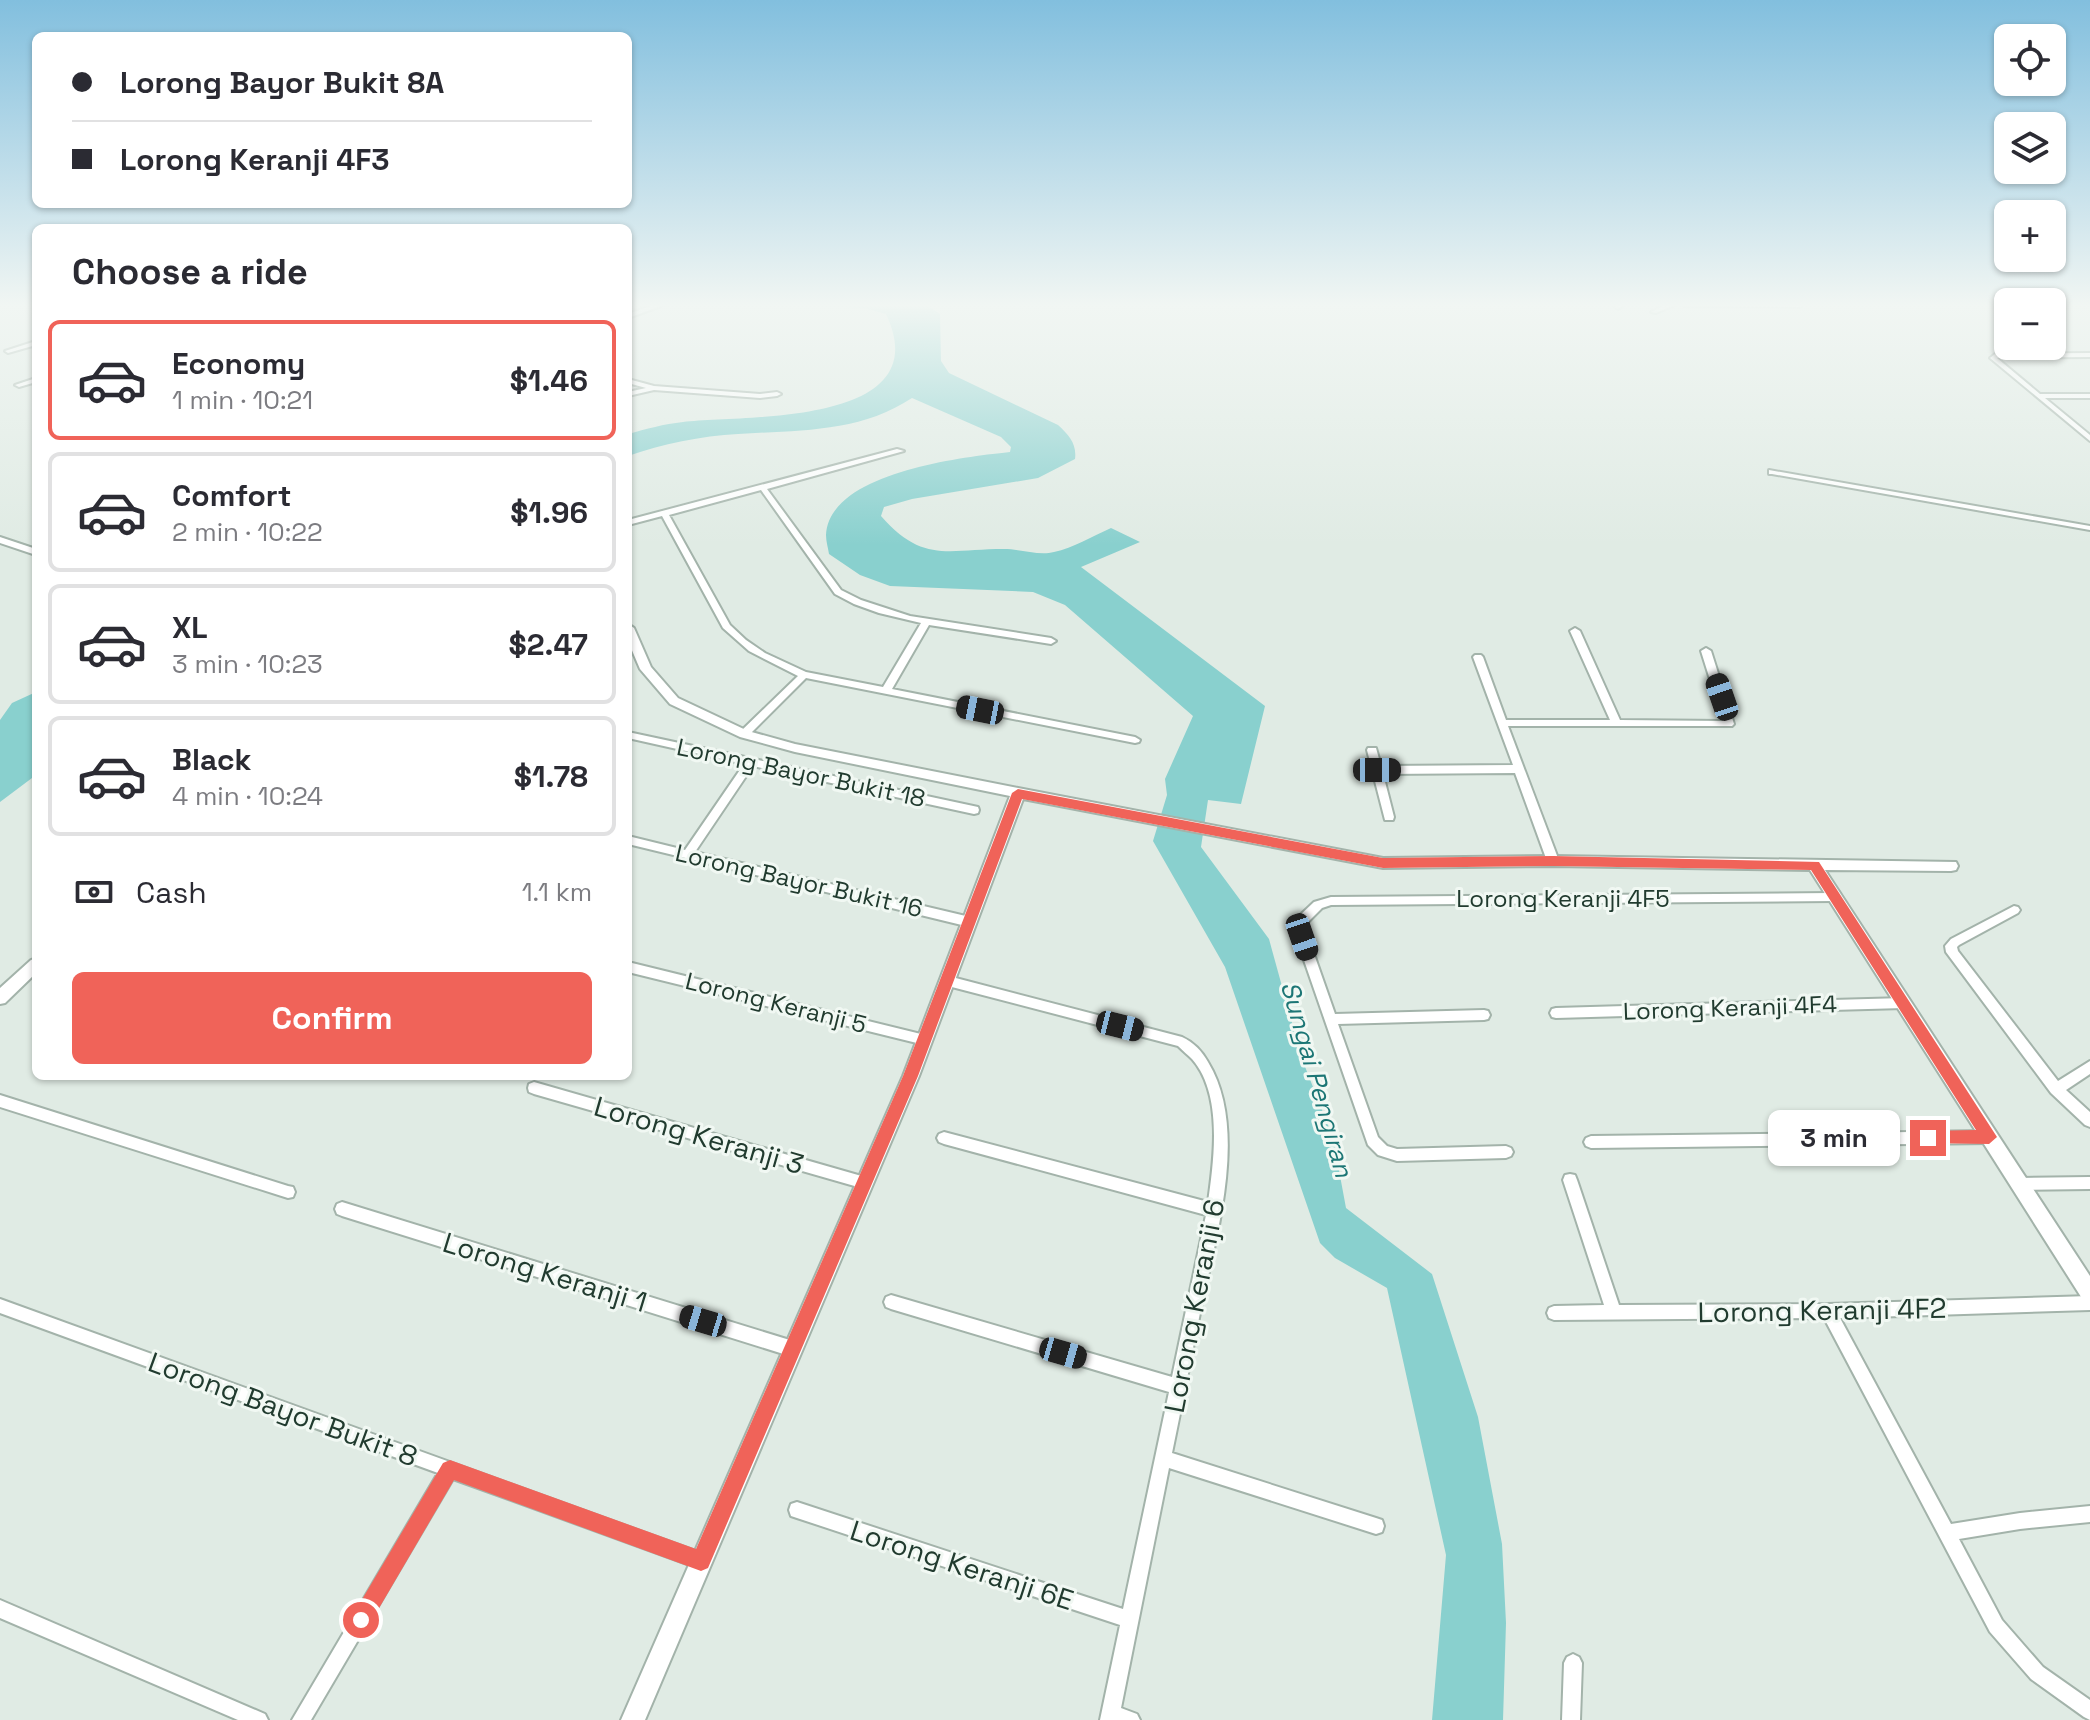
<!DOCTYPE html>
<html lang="en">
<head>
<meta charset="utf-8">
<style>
  :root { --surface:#fff; --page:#f2f2f3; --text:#2b2b33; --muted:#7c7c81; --line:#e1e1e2; --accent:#f06359 }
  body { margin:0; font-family:"Space Grotesk",sans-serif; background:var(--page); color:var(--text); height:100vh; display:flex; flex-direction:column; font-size:30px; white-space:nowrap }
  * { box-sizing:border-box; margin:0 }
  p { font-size:26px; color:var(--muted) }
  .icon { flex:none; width:44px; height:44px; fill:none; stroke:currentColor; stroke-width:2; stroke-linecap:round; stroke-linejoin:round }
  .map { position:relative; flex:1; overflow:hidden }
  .side { position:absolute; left:32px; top:224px; width:600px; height:856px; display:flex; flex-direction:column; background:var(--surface); border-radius:12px; box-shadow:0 2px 6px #0004 }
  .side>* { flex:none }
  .top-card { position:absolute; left:32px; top:32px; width:600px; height:176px; border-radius:12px; box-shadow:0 2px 6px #0004; display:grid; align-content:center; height:176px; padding:0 40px; background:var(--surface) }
  .tools { position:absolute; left:1994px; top:24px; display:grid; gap:16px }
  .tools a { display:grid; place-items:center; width:72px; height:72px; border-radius:12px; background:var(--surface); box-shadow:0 2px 6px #0004; font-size:40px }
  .end { position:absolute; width:36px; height:36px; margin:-18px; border:10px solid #f06359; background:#fff; box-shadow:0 0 0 4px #fff }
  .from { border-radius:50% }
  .bubble { position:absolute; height:56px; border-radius:12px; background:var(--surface); box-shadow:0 2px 6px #0004; font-size:26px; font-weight:700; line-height:56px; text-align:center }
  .car { position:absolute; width:24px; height:48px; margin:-24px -12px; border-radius:10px; box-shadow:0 0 6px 2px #0007; background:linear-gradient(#222 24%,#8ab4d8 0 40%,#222 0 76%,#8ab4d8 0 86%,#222 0) }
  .top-card b { display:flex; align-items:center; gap:28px; height:76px; font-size:30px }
  .top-card b+b { border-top:2px solid var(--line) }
  .top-card i { width:20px; height:20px; background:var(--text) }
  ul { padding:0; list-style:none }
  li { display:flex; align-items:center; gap:24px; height:120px; margin:0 16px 12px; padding:0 24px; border:4px solid var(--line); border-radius:12px }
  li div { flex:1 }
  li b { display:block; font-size:30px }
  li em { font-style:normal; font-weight:700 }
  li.selected { border-color:var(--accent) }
  li>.icon { width:72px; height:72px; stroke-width:1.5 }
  h2 { padding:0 40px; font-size:36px; line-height:96px }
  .pay { display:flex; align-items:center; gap:20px; height:88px; padding:0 40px; font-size:30px }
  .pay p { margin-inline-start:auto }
  .primary-button { display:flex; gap:16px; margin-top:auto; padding:16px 40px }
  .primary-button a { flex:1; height:92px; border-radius:12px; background:var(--accent); color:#fff; font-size:32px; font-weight:700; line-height:92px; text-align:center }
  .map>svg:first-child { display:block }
  .water { fill:#89d0ce }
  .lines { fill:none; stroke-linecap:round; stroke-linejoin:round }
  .minor-casing { stroke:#a3b3aa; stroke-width:4 }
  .tertiary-casing { stroke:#a3b3aa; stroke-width:4 }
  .minor { fill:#fff; fill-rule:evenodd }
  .tertiary { fill:#fff; fill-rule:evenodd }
  .route { fill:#f06359 }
  .labels { text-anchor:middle; stroke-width:6; stroke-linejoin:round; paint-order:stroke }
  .street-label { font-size:24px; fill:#213b2f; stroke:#f1f8f3 }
  .water-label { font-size:26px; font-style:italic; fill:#1c7675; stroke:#f1f8f3 }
  .near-street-label { font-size:28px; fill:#213b2f; stroke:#f1f8f3 }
</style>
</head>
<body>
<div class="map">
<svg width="2090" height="1720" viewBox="0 0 2090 1720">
  <rect width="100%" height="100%" fill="#e0ebe4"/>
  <!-- water -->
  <path class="water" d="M772,304H925L940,314L941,361L949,373L1058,425C1069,435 1077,444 1075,459L1038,478L912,499L884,507L881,516C923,564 948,549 1004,549C1020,549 1039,556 1054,552C1073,548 1093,536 1111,528L1140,542L1081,567L1265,706L1241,804L1208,800L1201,847L1269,939L1302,1059L1333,1138L1346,1208L1432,1274L1478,1417L1502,1544L1506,1623L1503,1720H1432L1446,1555L1387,1288L1335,1258L1320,1243L1225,967L1153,841L1167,795L1165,779L1193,716L1065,605L1033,592L890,586L860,575L829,554C828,548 826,541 826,535C829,472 964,457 1010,452L1011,447L1001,437L912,398C859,433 799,430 738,434C701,436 662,444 628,456V434C646,429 664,424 683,422C741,415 940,427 886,314L864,308Z
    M36,692V775L0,802V720L12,703Z"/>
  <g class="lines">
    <defs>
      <path id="minor" d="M656,304H667L628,318V314Z
        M1617,304H1625L1618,309L1615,307Z
        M1667,304H1677L1656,313L1651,312Z
        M1681,304H1803V305L1800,307L1684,306Z
        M36,341V345L8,353L5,351Z
        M2090,353V357L1997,358L2040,394H2090V398H2045L2090,435V441L1990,358L1995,354Z
        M36,378V382L19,387L15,385Z
        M628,379L654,386L760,394L777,392L781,394L777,396L760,398L654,390L628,396V392L646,388L628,383Z
        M897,449L904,451L767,489L841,590L861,600L910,616L1051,638L1056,641L1051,644L929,625L892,689L1135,737L1140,740L1139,742L1135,743L806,678L748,736H740L739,734L740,732L798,676L749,651L723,628L662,516L628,525V520ZM761,490L835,594L854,604L879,613L921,623L883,687L806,672L765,653L746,640L730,625L669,515Z
        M1769,470L2090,526V530L1772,474H1769Z
        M0,537L36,549V555L0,543Z
        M1575,628L1580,631L1620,720L1723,721L1701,651L1706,648L1711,651L1734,724L1732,726H1508L1559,861L1553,865L1547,861L1515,773L1383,774L1394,817L1393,820H1385L1367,750L1368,748H1376L1381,766L1513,765L1473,657L1475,655H1481L1483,657L1506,720H1610L1570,631Z
        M628,732L978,807L979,810L978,813L974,814L753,766L695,852L970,917L974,919L976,922L974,925L970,927L628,844V836L685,850L744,764L628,738Z
        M1833,893L1837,894L1839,897L1837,900L1833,901L1331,905L1322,908L1307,923L1308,937L1335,1014L1484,1010L1488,1011L1490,1015L1488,1019L1484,1020L1338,1024L1378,1137L1387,1146L1397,1149L1506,1146L1511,1148L1513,1152L1511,1156L1506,1158L1397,1161L1378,1155L1368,1145L1296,937L1295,921L1297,918L1314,902L1331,897Z
        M2014,906L2018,907L2020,910L2018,913L1959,945L1957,947L1958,951L2058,1081L2090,1061V1074L2066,1090L2090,1112V1127L2085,1125L2051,1093L1946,952L1945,946L1951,939Z
        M628,962L925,1035L929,1036L931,1040L929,1044L925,1045L628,972Z
        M948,976L1182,1037C1193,1042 1202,1051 1208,1062C1249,1129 1216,1236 1201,1308C1191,1357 1182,1405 1172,1453L1376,1518L1382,1520L1384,1526L1382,1532L1376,1534L1169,1468L1121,1708L1137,1714L1140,1720H1100L1120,1625L797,1518L791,1516L789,1510L791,1504L797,1502L1123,1609L1169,1392L891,1309L886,1307L884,1302L886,1297L891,1295L1172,1377L1206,1215L944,1144L939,1142L937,1138L939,1134L944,1132L1208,1202C1214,1160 1223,1094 1192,1059C1188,1055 1183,1051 1178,1046L948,986L944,984L942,981L944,978Z
        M1904,998L1908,999L1910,1003L1908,1007L1904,1008L1556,1018L1552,1017L1550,1013L1552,1009L1556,1008Z
        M534,1082L865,1177L870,1178L872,1183L870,1188L865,1189L534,1094L529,1092L528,1088L529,1084Z
        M0,1095L288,1186L293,1187L295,1192L293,1197L288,1198L0,1107Z
        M1989,1131L1994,1133L1996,1137L1994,1141L1989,1143L1591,1148L1586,1146L1584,1142L1586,1138L1591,1136Z
        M1570,1174L1575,1175L1577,1180L1619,1305L1828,1304L2090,1296V1310L1840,1318L1951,1524L2020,1513L2090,1506V1522L2020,1529L1959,1539L2002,1620L2043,1667L2090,1700V1720L2084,1717L2031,1679L1990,1632L1824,1318L1554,1320L1549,1318L1547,1313L1549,1308L1554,1306L1604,1305L1563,1180L1565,1175Z
        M2090,1177V1189L2020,1190L2015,1189L2013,1184L2015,1179L2020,1178Z
        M342,1202L793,1341L798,1344L801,1349L798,1354L793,1357L342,1216L337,1214L335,1209L337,1204Z
        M0,1299L701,1553L707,1555L709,1561L707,1567L701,1569L453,1479L311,1720H292L438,1473L0,1313Z
        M0,1600L265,1714L268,1720H238L0,1618Z
        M1573,1654L1579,1657L1582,1663L1580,1720H1562L1564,1663L1567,1657Z"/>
      <path id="tertiary" d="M628,624L634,628L651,667L678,698L748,731L795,744L1018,788L1383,858L1553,856L1956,862L1958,866L1956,870L1951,871L1825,870L2090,1276V1302L2083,1300L1810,870L1553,866L1383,868L1023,799L919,1076L645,1720H621L903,1076L1010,796L795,752L740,737L670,704L640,669L628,641Z
        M36,958V973L5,1003L0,1004V988L31,960Z"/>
    </defs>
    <!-- minor casing -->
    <use href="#minor" class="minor-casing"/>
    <!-- tertiary casing -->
    <use href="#tertiary" class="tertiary-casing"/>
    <!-- minor -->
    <use href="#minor" class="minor"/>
    <!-- tertiary -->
    <use href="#tertiary" class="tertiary"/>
  </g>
  <!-- sky -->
  <linearGradient id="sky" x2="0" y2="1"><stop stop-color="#82bfde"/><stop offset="0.56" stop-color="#f1f6f3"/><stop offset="1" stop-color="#f1f6f3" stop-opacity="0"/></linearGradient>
  <rect width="2090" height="545" fill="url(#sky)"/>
  <!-- route -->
  <path class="route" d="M1018,789L1383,858L1553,856L1819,862L1997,1137L1989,1144L1923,1143V1133L1928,1131L1976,1130L1811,870L1553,866L1383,868L1022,799L918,1076L708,1568L701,1571L454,1480L368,1627L361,1630L354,1627L351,1620L354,1613L443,1463L450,1460L696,1549L903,1076L1012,793Z"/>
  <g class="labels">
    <!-- street labels -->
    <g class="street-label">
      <text transform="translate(801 773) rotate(12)" y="8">Lorong Bayor Bukit 18</text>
      <text transform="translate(799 881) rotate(13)" y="8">Lorong Bayor Bukit 16</text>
      <text x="1563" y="907">Lorong Keranji 4F5</text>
      <text transform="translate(776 1003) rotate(14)" y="8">Lorong Keranji 5</text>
      <text transform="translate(1730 1008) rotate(-2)" y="8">Lorong Keranji 4F4</text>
    </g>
    <!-- water labels -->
    <g class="water-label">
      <text transform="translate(1317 1079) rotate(74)" y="9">Sungai Pengiran</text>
    </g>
    <!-- near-street labels -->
    <g class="near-street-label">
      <text transform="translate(699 1135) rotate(16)" y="10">Lorong Keranji 3</text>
      <text transform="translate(545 1272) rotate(17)" y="10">Lorong Keranji 1</text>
      <text transform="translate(1194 1306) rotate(-79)" y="10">Lorong Keranji 6</text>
      <text transform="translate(1822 1310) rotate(-1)" y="10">Lorong Keranji 4F2</text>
      <text transform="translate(283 1409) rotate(20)" y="10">Lorong Bayor Bukit 8</text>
      <text transform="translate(962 1565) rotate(18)" y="10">Lorong Keranji 6E</text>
    </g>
  </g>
</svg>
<div class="tools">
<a><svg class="icon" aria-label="locate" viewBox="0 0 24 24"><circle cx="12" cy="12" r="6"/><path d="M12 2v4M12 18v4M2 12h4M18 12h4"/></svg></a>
<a><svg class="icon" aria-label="layers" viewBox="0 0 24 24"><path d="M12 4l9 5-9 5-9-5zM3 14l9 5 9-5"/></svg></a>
<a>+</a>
<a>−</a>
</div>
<i class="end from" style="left:361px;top:1620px"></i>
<i class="end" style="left:1928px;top:1138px"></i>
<div class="bubble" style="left:1768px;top:1110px;width:132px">3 min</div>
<i class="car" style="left:1722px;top:697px;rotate:341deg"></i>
<i class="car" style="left:980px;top:710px;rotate:281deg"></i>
<i class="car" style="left:1377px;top:770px;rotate:90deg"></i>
<i class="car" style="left:1302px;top:937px;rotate:161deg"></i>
<i class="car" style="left:1120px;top:1026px;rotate:104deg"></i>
<i class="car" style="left:703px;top:1321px;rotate:287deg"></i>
<i class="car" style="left:1063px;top:1353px;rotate:106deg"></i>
<div class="top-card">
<b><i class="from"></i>Lorong Bayor Bukit 8A</b>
<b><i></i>Lorong Keranji 4F3</b>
</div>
<section class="side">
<h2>Choose a ride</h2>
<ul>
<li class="selected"><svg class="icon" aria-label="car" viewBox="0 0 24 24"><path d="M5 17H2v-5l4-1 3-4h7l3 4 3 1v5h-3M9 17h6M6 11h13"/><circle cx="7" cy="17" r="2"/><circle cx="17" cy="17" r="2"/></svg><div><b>Economy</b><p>1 min · 10:21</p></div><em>$1.46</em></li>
<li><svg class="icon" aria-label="car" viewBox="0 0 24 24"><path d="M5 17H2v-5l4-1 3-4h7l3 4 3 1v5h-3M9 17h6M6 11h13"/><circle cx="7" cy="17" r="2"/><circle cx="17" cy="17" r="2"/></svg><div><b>Comfort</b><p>2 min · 10:22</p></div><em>$1.96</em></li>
<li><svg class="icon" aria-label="car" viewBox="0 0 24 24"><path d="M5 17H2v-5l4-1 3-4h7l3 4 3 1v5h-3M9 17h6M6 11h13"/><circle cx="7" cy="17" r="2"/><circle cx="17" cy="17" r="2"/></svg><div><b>XL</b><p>3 min · 10:23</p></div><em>$2.47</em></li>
<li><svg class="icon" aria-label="car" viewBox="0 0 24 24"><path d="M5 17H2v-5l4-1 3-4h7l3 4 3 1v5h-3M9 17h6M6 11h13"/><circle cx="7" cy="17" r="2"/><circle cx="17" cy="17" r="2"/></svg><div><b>Black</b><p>4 min · 10:24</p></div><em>$1.78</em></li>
</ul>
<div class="pay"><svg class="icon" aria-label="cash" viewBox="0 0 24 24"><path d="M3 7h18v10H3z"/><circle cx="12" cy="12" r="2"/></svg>Cash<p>1.1 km</p></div>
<div class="primary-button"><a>Confirm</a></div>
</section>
</div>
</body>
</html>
